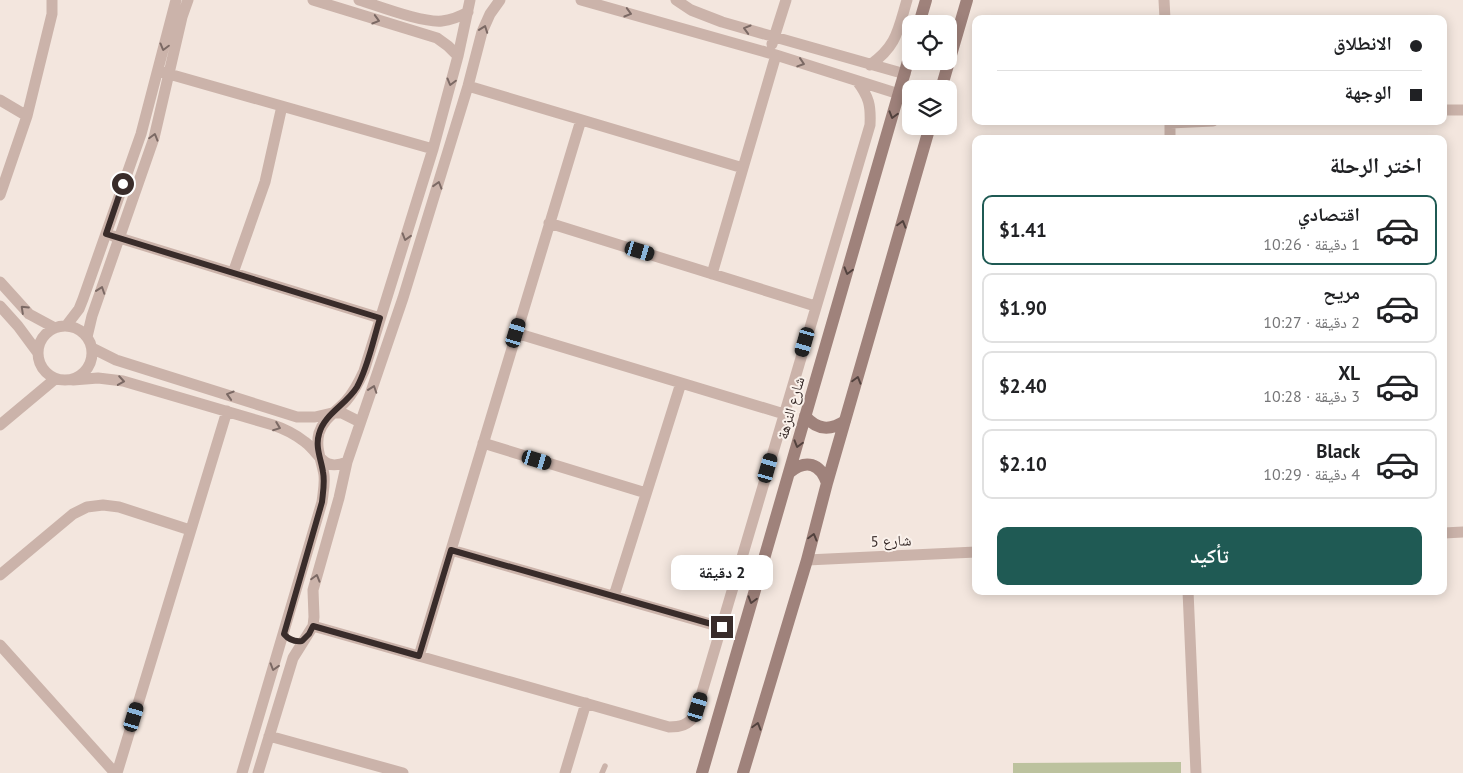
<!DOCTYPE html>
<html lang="ar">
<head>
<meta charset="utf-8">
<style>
  :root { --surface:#fff; --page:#f6f6f6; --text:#202124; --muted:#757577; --line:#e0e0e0; --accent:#1f5a54 }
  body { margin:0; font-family:"PT Sans","Noto Naskh Arabic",sans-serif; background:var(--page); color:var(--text); direction:rtl; height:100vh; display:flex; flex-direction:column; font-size:19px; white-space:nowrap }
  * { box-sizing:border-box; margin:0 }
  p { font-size:16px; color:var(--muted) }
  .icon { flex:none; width:28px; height:28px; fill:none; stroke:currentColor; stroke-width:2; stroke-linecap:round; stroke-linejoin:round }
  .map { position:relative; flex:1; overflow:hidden; direction:ltr }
  .sheet { position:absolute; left:972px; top:135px; width:475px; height:460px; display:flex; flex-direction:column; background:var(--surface); border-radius:10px; box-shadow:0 2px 12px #0003; direction:rtl }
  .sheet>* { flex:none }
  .hud { position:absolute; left:972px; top:15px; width:475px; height:110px; border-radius:10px; box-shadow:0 2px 12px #0003; direction:rtl; display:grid; align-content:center; height:110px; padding:0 25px; background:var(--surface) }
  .tools { position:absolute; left:902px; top:15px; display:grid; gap:10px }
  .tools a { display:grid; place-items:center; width:55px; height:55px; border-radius:10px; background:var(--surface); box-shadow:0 2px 12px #0003; font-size:25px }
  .end { position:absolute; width:22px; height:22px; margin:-11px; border:6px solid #392c2a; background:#fff; box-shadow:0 0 0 2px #fff }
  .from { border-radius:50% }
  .bubble { position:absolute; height:35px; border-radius:10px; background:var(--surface); box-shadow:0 2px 12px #0003; font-size:16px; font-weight:700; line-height:35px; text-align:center; direction:rtl }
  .car { position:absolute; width:15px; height:30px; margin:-15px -8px; border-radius:6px; box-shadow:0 0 4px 1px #0007; background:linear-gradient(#222 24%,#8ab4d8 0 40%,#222 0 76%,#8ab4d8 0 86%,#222 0) }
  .hud b { display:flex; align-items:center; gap:18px; height:48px; font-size:19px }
  .hud b+b { border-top:1px solid var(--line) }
  .hud i { width:12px; height:12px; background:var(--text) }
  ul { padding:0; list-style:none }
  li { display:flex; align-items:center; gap:15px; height:70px; margin:0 10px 8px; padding:0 15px; border:2px solid var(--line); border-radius:10px }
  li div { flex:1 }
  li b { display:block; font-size:19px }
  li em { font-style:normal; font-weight:700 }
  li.selected { border-color:var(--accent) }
  li>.icon { width:45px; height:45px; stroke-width:1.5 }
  h2 { padding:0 25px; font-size:22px; line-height:60px }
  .button { display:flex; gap:10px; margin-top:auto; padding:10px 25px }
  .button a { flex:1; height:58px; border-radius:10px; background:var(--accent); color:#fff; font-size:20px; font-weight:700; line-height:58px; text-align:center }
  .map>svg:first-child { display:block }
  .park { fill:#bcc29e }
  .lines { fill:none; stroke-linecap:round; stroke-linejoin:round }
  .service { stroke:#cbb3aa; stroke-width:5.5 }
  .minor { stroke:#cbb3aa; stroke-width:11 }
  .secondary { stroke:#9f827b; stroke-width:12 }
  .oneway { stroke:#7b6964 }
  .oneway2 { stroke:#52423e }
  .route { stroke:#392c2a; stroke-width:6 }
  .labels { text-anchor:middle; stroke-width:4; stroke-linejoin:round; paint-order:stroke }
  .street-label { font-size:15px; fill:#392c2a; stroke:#faf1eb }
</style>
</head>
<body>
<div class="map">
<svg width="1463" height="773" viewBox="0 0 1463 773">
  <rect width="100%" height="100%" fill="#f3e6de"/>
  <!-- park -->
  <path class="park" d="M1181,762V773H1013V763Z"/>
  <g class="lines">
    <!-- service -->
    <path class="service" d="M602,773L605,766"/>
    <!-- minor -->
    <path class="minor" d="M313,0L437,38L448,46L458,56
      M359,0C379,6 422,23 442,21C451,20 459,17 468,12
      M581,0L776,55L899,94
      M676,0L691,10L722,22L905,74
      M1164,0L1165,19
      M772,44L786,0
      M870,65C897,46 898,30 907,0
      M162,72L433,149
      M468,86L743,168
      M0,100L27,116
      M1444,110H1463
      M1170,121V139
      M1170,123L1213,121
      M0,195L27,116L52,14V0
      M549,223L815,306
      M113,236L380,318
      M233,273L265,182L282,106
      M712,274L776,55
      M0,282L29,314L55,328
      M0,306L18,326L38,353
      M38 353a27 27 0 1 1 54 0a27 27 0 1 1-54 0Z
      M66,326L79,309L83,299L141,134L176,0
      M516,333L784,414
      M87,337L92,316L154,138L182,17L188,0
      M92,348L116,360L297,417H315L332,413H342L360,422
      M73,380L98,378L123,381L273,425C285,429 295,434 305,442C321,454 322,472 347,462
      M0,425L55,379
      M483,443L646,493
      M1444,533L1463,532
      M451,550L721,627
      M807,560L976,552
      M0,575L73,514L87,507L103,505L119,507L190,530
      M1188,591L1196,773
      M614,596L681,383
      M313,626L669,727C681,727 687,725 695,716L870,125C871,105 869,97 857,81
      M0,645L115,773
      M419,656L581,120
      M269,736L403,773
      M117,773L227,411
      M242,773L322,502C323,493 325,485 324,475C322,461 315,448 319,433C324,418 336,412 346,401C354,392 359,382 364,371L433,149L458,56L470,0
      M258,773L293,658L313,626L314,617L313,590L339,498L347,462L403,298L468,86L482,32L490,14L500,0
      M565,773L586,703"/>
    <!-- secondary -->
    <path class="secondary" d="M919,24L926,0
      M941,89L967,0
      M805,416C817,430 830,431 845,421
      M790,472C806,459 820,463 827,483
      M702,773L911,51
      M743,773L807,560L827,483L930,126"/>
  </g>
  <!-- one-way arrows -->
  <defs><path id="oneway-chevron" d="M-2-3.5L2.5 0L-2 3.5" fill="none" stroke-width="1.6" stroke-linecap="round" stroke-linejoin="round" transform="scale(1.25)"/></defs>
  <g class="oneway">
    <use href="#oneway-chevron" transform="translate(628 13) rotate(16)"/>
    <use href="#oneway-chevron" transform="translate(376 20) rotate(16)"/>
    <use href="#oneway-chevron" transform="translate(484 29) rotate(-70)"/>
    <use href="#oneway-chevron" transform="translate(747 29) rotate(-164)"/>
    <use href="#oneway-chevron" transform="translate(164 47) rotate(105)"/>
    <use href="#oneway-chevron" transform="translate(801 63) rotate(18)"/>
    <use href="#oneway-chevron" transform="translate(451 82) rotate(105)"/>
    <use href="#oneway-chevron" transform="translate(154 137) rotate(-74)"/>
    <use href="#oneway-chevron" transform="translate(438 185) rotate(-73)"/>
    <use href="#oneway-chevron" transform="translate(406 237) rotate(107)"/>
    <use href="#oneway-chevron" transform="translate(101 290) rotate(-71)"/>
    <use href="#oneway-chevron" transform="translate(24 309) rotate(-137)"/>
    <use href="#oneway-chevron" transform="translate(121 381) rotate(9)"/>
    <use href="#oneway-chevron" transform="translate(373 389) rotate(-71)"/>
    <use href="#oneway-chevron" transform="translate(230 395) rotate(-163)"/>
    <use href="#oneway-chevron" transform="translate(277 427) rotate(21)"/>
    <use href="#oneway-chevron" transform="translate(316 578) rotate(-74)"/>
    <use href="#oneway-chevron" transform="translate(274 667) rotate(107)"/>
  </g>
  <g class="oneway2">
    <use href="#oneway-chevron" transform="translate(893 115) rotate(106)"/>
    <use href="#oneway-chevron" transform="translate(902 224) rotate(-74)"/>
    <use href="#oneway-chevron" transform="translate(848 271) rotate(106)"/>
    <use href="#oneway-chevron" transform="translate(857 380) rotate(-74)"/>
    <use href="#oneway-chevron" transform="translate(798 444) rotate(106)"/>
    <use href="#oneway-chevron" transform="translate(813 537) rotate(-75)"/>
    <use href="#oneway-chevron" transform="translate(752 600) rotate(106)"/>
    <use href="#oneway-chevron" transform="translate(757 726) rotate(-74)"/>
  </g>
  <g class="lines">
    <!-- route -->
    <path class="route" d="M123,184L106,234L380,318C373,341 368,367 357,387C346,405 324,414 319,434C315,447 321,459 323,472C325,482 323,492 322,502L284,634C289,640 294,642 302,641L309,634L313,626L419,656L451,550L722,627"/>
  </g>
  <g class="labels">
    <!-- street labels -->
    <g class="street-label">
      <text transform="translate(791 408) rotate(-74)" y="5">شارع النزهة</text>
      <text transform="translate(891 541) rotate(-2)" y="5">شارع 5</text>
    </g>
  </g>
</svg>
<div class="tools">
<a><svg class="icon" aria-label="locate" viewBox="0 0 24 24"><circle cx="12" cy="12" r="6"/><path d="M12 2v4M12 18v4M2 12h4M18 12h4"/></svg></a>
<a><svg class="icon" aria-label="layers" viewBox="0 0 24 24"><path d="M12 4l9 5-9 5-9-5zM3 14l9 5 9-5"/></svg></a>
</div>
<i class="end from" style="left:123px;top:184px"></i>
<i class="end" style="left:722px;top:627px"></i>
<div class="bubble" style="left:671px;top:555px;width:102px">2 دقيقة</div>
<i class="car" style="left:640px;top:251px;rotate:107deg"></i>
<i class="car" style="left:516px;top:333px;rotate:17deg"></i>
<i class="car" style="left:805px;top:342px;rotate:196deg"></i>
<i class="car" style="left:537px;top:460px;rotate:107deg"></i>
<i class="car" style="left:768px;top:468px;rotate:16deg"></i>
<i class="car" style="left:698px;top:707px;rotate:17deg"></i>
<i class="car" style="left:134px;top:717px;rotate:17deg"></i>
<div class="hud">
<b><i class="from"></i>الانطلاق</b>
<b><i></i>الوجهة</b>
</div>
<section class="sheet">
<h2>اختر الرحلة</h2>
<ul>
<li class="selected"><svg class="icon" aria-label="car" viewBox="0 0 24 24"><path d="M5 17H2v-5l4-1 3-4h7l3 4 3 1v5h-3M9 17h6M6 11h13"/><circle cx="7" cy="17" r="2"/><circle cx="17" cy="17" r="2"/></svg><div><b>اقتصادي</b><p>1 دقيقة · 10:26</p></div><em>$1.41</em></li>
<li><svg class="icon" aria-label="car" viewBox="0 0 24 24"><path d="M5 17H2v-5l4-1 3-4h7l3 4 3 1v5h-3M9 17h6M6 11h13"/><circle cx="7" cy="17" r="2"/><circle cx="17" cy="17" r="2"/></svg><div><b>مريح</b><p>2 دقيقة · 10:27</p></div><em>$1.90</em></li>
<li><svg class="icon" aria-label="car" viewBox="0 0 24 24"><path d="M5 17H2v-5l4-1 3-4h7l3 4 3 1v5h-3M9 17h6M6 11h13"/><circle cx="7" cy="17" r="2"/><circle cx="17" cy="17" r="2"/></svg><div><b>XL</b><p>3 دقيقة · 10:28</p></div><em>$2.40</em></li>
<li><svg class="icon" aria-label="car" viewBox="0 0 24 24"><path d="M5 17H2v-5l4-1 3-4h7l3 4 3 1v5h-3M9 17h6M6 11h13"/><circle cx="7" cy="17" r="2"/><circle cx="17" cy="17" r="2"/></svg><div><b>Black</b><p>4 دقيقة · 10:29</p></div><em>$2.10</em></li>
</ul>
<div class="button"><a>تأكيد</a></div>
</section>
</div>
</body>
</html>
